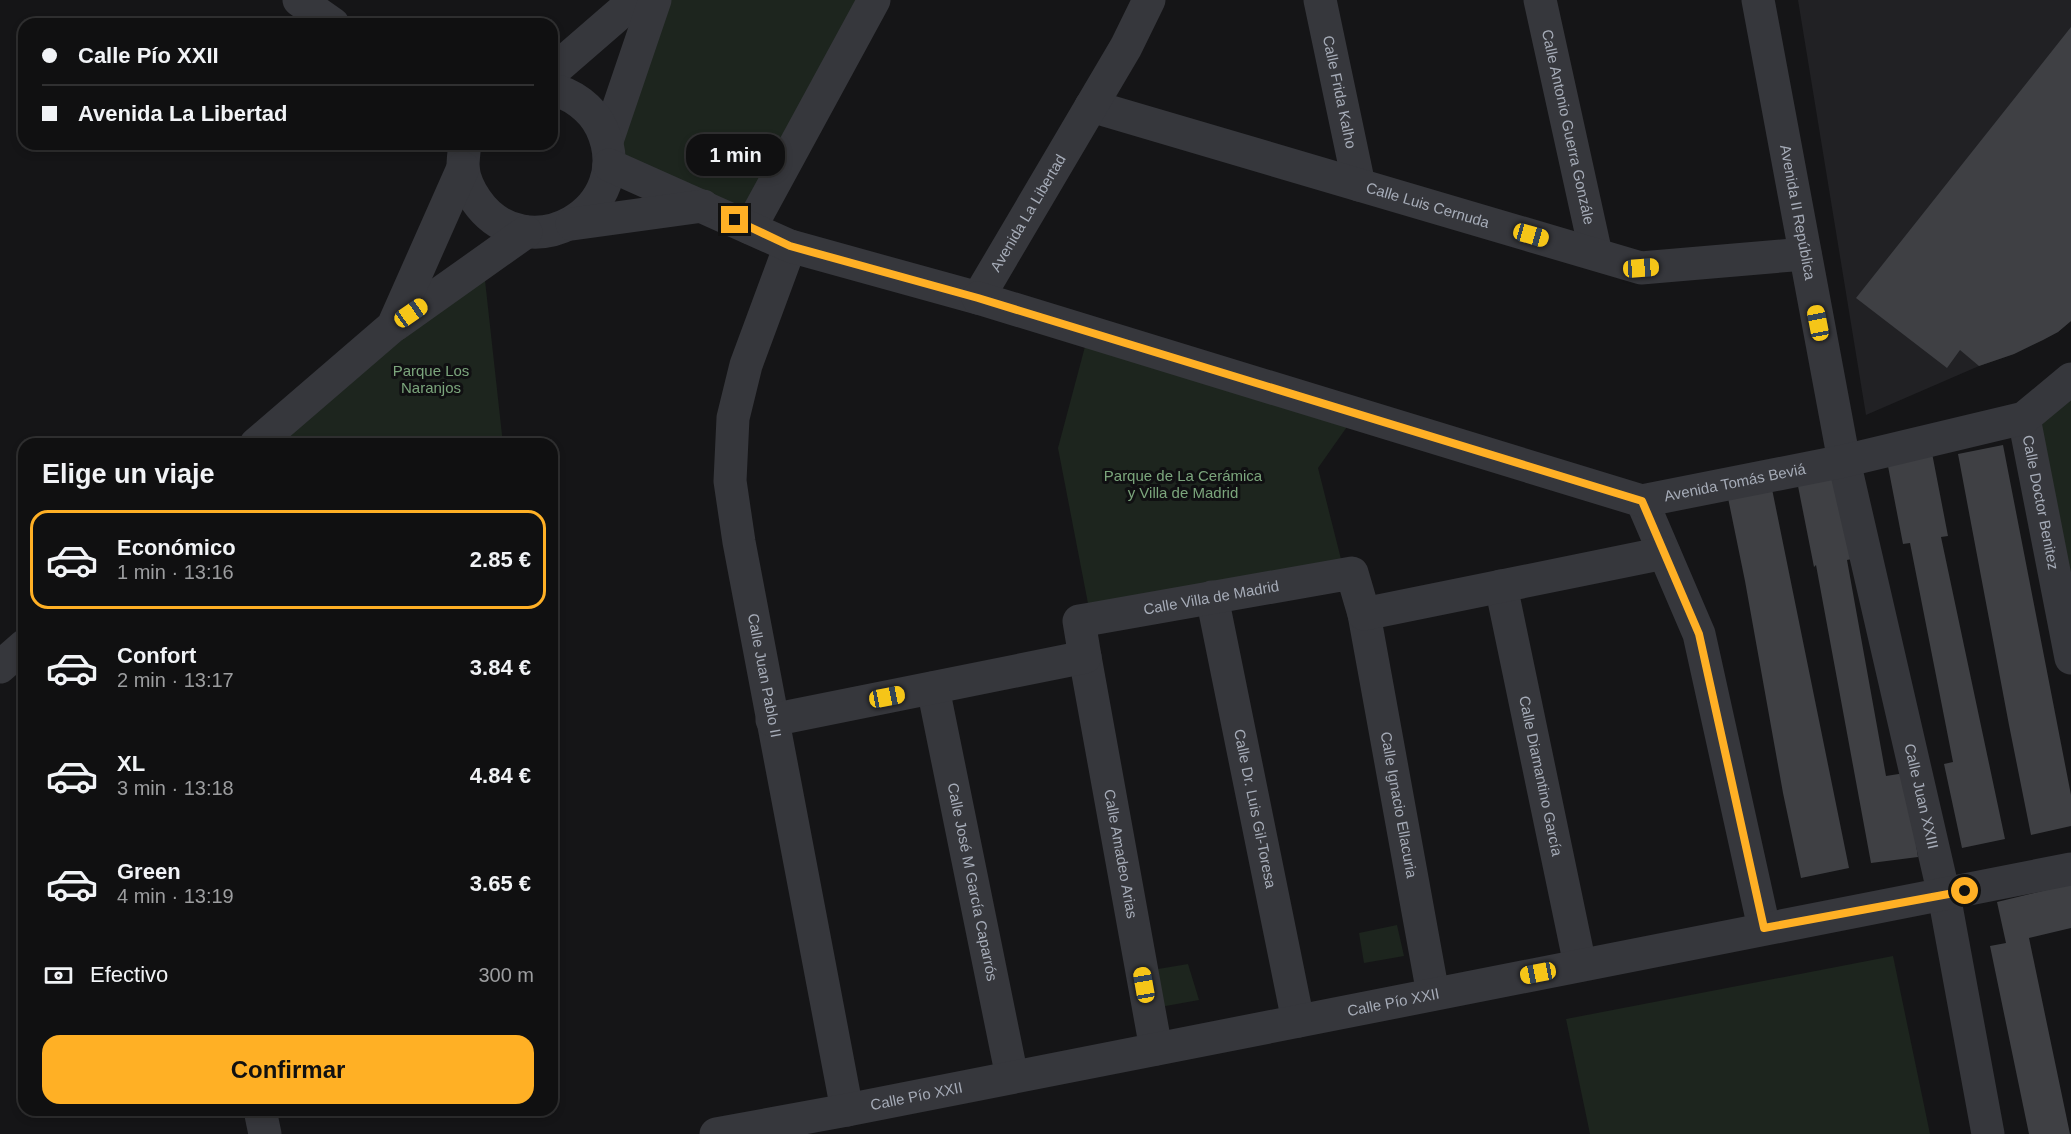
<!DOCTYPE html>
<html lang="es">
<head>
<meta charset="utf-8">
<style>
  :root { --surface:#101011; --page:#19191a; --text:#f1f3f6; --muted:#9c9d9f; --line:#303031; --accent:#ffb025 }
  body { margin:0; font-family:Arial,sans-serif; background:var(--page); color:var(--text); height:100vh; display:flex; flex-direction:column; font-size:22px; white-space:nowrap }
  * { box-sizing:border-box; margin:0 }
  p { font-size:20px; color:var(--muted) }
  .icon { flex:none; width:33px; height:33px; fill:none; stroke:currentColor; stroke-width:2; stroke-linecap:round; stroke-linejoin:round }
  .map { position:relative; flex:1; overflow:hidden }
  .sheet { position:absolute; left:18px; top:438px; width:540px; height:678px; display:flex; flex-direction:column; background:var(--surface); border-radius:18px; box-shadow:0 3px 9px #0003,0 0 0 2px var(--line) }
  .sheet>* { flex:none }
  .guide { position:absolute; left:18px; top:18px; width:540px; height:132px; border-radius:18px; box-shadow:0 3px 9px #0003,0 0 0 2px var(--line); display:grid; align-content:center; height:132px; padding:0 24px; background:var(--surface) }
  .end { position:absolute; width:27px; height:27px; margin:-14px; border:8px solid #ffb025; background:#111; box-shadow:0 0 0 3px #111 }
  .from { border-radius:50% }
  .bubble { position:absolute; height:42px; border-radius:18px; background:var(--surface); box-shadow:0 3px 9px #0003,0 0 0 2px var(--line); font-size:20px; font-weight:700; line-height:42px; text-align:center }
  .car { position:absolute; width:18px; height:36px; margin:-18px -9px; border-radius:8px; box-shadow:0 0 4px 2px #0007; background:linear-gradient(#f5c518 24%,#345 0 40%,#f5c518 0 76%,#345 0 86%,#f5c518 0) }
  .guide b { display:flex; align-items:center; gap:21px; height:57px; font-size:22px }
  .guide b+b { border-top:2px solid var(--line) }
  .guide i { width:15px; height:15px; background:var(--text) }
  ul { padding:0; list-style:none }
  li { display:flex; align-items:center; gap:18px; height:99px; margin:0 12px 9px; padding:0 12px; border:3px solid transparent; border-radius:18px }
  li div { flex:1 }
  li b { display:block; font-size:22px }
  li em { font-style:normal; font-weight:700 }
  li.selected { border-color:var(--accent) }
  li>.icon { width:54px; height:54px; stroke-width:1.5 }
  h2 { padding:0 24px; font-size:27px; line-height:72px }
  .pay { display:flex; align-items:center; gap:15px; height:66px; padding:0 24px; font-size:22px }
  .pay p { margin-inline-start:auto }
  .action { display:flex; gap:12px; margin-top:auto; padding:12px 24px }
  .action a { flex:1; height:69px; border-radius:18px; background:var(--accent); color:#111; font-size:24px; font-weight:700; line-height:69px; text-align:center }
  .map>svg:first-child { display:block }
  .built { fill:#212124 }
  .green { fill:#1d251e }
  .building { fill:#3f4044 }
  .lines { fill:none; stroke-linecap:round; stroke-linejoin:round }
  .minor { stroke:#36373c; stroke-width:33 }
  .tertiary { stroke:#36373c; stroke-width:33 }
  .route { stroke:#ffb025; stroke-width:8 }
  .labels { text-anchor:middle; stroke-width:6; stroke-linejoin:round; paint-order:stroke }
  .street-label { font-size:15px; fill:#a6acb8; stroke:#101012 }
  .park-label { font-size:15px; fill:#7ba57c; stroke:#101012 }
</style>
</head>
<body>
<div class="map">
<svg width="2071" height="1134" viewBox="0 0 2071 1134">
  <rect width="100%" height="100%" fill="#151517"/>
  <!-- built -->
  <path class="built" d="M1798,0H2071V321L2058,332L2014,354L1979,366L1866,415Z"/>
  <!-- green -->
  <path class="green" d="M655,0H874L750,228L609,165Z
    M483,262L503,444H256Z
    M1087,339L1356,414L1318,468L1344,571L1091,619L1058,448Z
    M2071,377V662L2019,419Z
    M1397,925L1404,956L1364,963L1359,933Z
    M1893,956L1930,1134H1590L1566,1019Z
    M1188,964L1199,1000L1149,1009L1146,971Z"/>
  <!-- building -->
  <path class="building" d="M2071,27V321L2058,332L2043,340L2014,354L1979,366L1960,350L1947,368L1856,298Z
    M2003,445L2071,795V826L2031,835L2009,725L1958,454Z
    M1932,453L1948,536L1941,537L2005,839L1962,848L1944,764L1953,762L1910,543L1903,544L1887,461Z
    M1841,473L1860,557L1847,560L1886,776L1905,773L1918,857L1871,863L1816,565L1814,567L1797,481Z
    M1771,484L1849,868L1801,878L1783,793L1745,581L1727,493Z
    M2071,884V928L2029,938L2070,1134H2029L1990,946L2006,943L1997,902Z"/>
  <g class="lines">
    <!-- minor -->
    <g class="minor">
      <path d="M299,0L333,24"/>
      <path id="s1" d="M1320,0L1359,185"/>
      <path id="s2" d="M1540,0L1596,254"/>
      <path id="s3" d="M1758,0L1844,461L1944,895L1988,1134"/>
      <path id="s4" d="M1091,106L1641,268L1805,254"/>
      <path d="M750,228L874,0"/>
      <path id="s5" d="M790,246L746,365L733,418L730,481L739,542L847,1110"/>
      <path id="s6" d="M2024,418L2071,658"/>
      <path d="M1642,501L1699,634L1764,928"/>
      <path id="s7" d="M1501,586L1580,965"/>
      <path id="s8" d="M1212,597L1298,1021"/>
      <path id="s9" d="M1364,614L1433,994"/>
      <path id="s10" d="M1085,657L1156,1049"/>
      <path id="s11" d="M933,688L1012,1077"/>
      <path id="s12" d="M772,720L1085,657L1079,621L1091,619L1352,573L1364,614L1664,553"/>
      <path d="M260,1110L265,1134"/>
      <path id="s13" d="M716,1134L847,1110L2071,869"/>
    </g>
    <!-- tertiary -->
    <g class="tertiary">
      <path d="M552,72L635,0"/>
      <path d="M607,141L655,0"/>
      <path d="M465,144C464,151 463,159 463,167C464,179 470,191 476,200C526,273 640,210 601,127C592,109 572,93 552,90"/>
      <path id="s14" d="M609,165L790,246L978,298L1126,47L1149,0"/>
      <path d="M572,224L703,206"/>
      <path id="s15" d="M978,298L1642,501L1844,461L2024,418L2071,379"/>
      <path d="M395,325L526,232"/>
      <path d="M256,444L393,326L463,168"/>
      <path d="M0,667L24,646"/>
    </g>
  </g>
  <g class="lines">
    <!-- route -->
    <path class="route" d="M735,220L790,246L978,298L1642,501L1699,634L1764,928L1965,891"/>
  </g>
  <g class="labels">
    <!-- street labels -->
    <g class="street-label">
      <text dy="5" stroke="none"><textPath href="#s1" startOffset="94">Calle Frida Kalho</textPath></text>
      <text dy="5" stroke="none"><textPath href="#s2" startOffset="130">Calle Antonio Guerra Gonzále</textPath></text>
      <text dy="5" stroke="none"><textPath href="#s4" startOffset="351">Calle Luis Cernuda</textPath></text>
      <text dy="5" stroke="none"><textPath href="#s14" startOffset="492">Avenida La Libertad</textPath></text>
      <text dy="5" stroke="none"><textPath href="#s3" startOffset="216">Avenida II República</textPath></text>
      <text dy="5" stroke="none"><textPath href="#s15" startOffset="789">Avenida Tomás Beviá</textPath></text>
      <text dy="5" stroke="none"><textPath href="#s6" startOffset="86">Calle Doctor Benitez</textPath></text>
      <text dy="5" stroke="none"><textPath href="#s12" startOffset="490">Calle Villa de Madrid</textPath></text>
      <text dy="5" stroke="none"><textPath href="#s5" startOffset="442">Calle Juan Pablo II</textPath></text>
      <text dy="5" stroke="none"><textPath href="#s7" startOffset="194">Calle Diamantino García</textPath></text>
      <text dy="5" stroke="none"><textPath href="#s3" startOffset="813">Calle Juan XXIII</textPath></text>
      <text dy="5" stroke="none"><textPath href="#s9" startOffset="194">Calle Ignacio Ellacuria</textPath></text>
      <text dy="5" stroke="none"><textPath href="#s8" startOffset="216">Calle Dr. Luis Gil-Toresa</textPath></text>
      <text dy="5" stroke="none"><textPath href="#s10" startOffset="200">Calle Amadeo Arias</textPath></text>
      <text dy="5" stroke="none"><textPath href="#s11" startOffset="198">Calle José M García Caparrós</textPath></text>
      <text dy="5" stroke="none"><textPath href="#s13" startOffset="690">Calle Pío XXII</textPath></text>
      <text dy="5" stroke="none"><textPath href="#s13" startOffset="204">Calle Pío XXII</textPath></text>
    </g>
    <!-- park labels -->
    <g class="park-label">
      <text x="431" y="376">Parque Los<tspan x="431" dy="17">Naranjos</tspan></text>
      <text x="1183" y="481">Parque de La Cerámica<tspan x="1183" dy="17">y Villa de Madrid</tspan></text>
    </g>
  </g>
</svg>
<i class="end from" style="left:1965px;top:891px"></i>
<i class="end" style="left:735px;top:220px"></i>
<div class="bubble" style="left:686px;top:134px;width:99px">1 min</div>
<i class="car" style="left:1531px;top:235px;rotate:106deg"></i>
<i class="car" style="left:1641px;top:268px;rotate:86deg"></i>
<i class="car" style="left:411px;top:313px;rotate:55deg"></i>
<i class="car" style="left:1818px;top:323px;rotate:349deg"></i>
<i class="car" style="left:887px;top:697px;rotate:79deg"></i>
<i class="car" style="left:1538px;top:973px;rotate:259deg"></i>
<i class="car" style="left:1144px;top:985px;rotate:350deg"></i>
<div class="guide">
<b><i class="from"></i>Calle Pío XXII</b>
<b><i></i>Avenida La Libertad</b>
</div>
<section class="sheet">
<h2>Elige un viaje</h2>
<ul>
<li class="selected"><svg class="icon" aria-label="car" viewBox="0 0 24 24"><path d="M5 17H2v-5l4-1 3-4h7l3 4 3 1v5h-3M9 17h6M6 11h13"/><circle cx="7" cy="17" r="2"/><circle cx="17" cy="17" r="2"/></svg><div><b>Económico</b><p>1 min · 13:16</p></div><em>2.85 €</em></li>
<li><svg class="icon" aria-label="car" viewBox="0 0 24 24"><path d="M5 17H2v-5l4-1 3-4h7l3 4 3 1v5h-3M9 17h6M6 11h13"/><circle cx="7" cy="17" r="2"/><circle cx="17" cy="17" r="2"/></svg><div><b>Confort</b><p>2 min · 13:17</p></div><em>3.84 €</em></li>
<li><svg class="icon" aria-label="car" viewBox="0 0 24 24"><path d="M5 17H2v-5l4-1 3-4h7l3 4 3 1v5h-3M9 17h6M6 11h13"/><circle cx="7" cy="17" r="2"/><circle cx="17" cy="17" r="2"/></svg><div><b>XL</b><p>3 min · 13:18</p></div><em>4.84 €</em></li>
<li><svg class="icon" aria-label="car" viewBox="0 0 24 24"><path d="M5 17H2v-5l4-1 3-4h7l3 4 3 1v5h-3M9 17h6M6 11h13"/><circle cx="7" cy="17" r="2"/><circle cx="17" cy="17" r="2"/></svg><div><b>Green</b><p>4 min · 13:19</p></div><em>3.65 €</em></li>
</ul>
<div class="pay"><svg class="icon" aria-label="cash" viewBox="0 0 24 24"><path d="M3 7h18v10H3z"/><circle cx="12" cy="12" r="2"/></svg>Efectivo<p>300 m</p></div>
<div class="action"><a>Confirmar</a></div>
</section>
</div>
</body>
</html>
